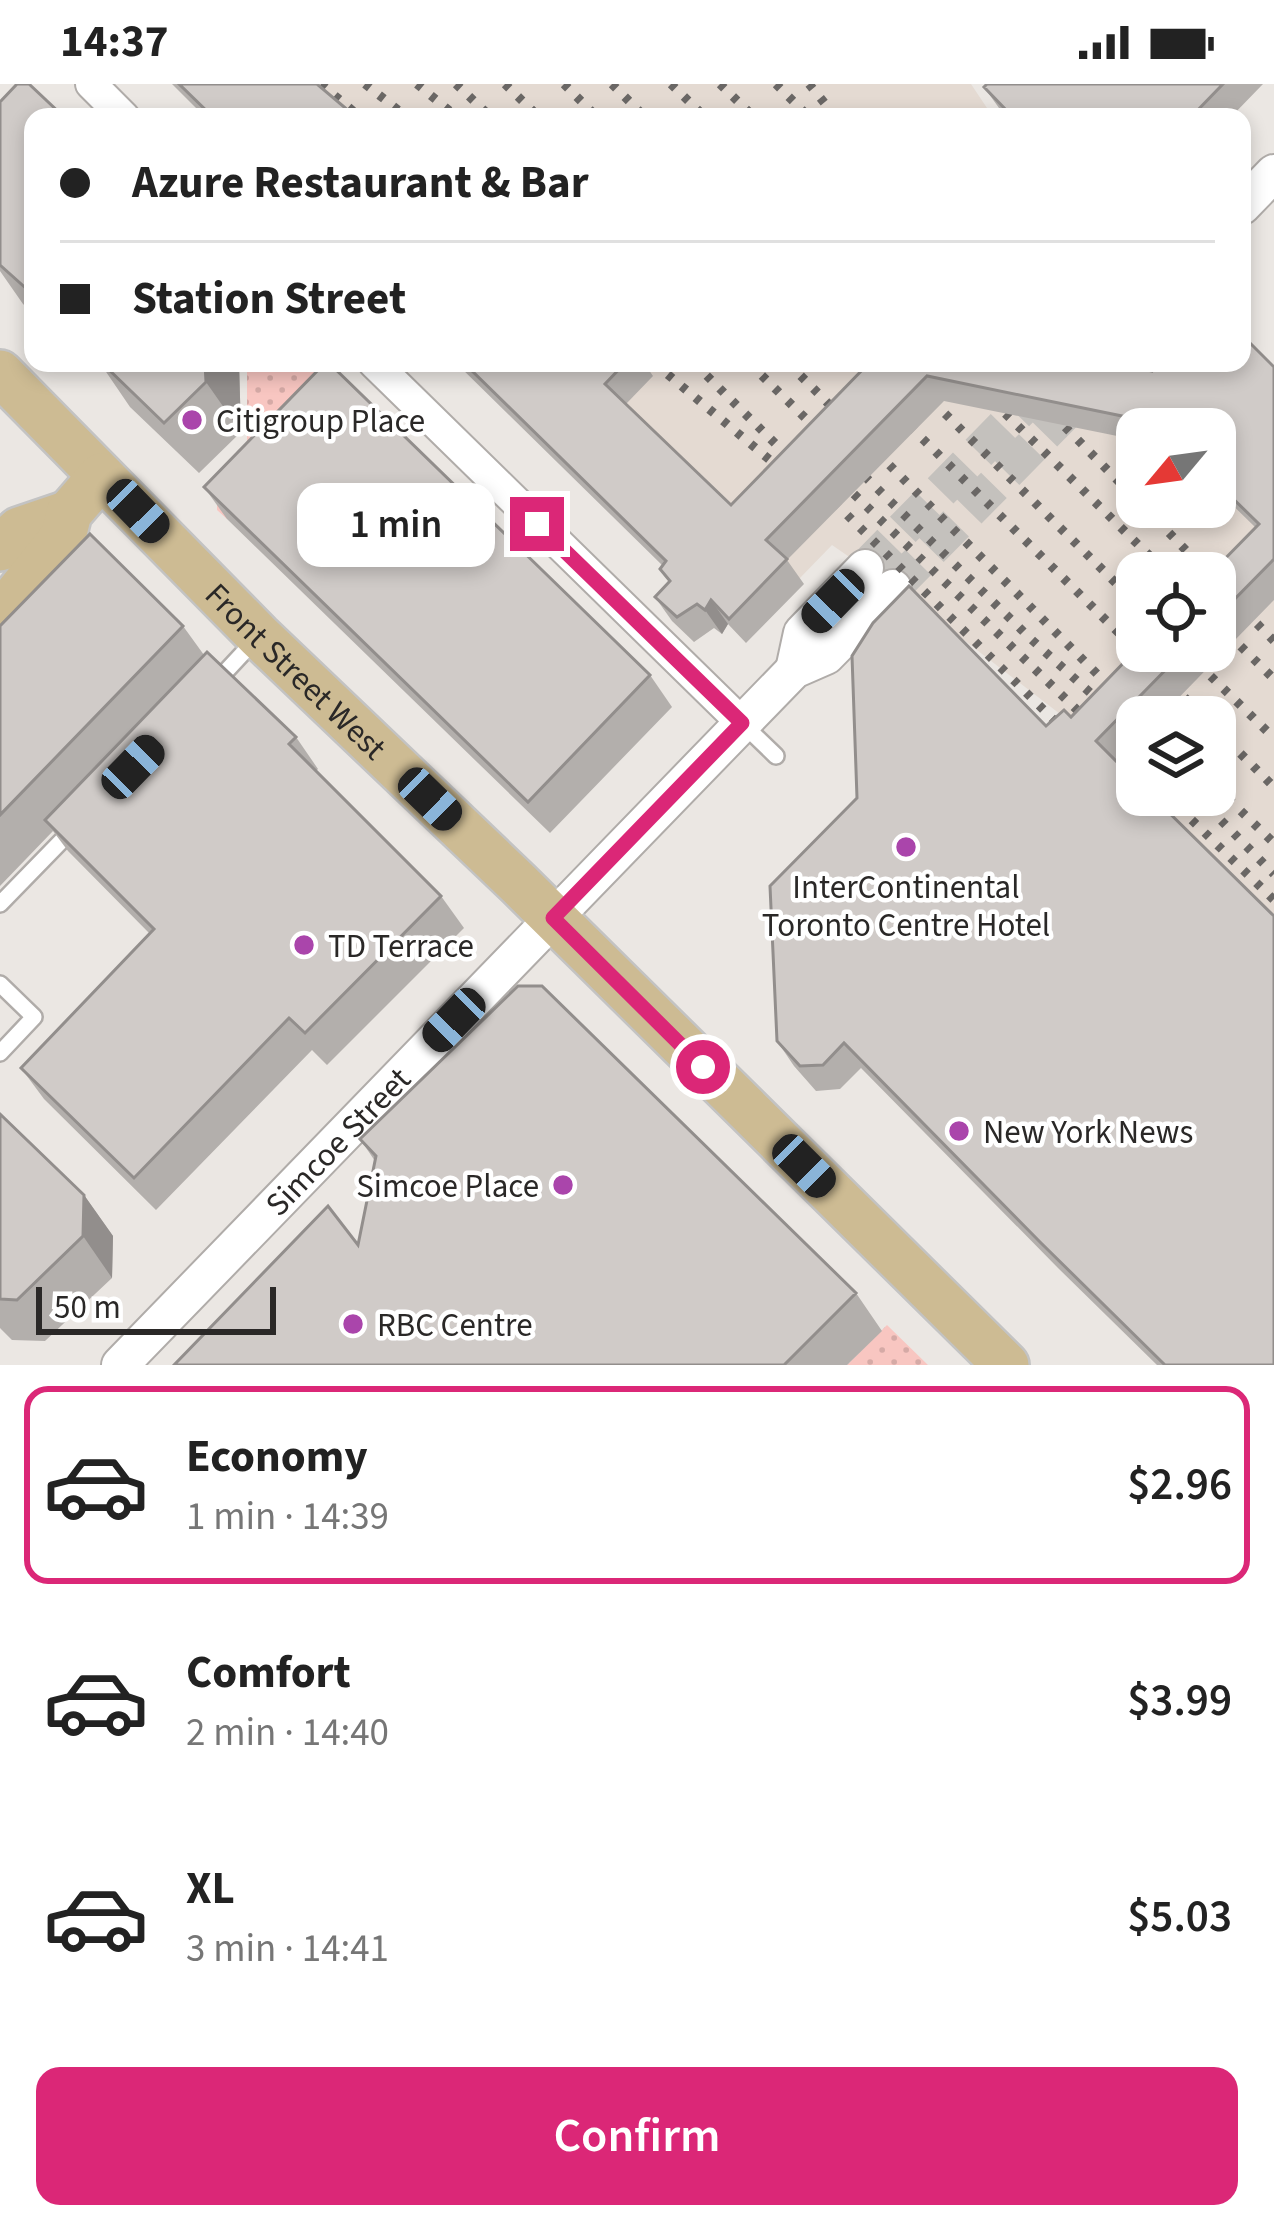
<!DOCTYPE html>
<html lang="en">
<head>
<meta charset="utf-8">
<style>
  :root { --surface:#fff; --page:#f2f2f2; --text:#222; --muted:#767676; --line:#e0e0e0; --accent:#db2777 }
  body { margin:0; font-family:"Source Sans 3",sans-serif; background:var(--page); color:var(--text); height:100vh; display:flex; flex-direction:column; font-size:45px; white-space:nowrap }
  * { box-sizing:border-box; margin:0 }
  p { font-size:39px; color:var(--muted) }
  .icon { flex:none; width:66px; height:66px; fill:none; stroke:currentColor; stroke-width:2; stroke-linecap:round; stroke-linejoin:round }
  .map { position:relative; height:1281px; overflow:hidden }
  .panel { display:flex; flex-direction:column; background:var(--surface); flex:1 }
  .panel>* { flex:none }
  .hud { position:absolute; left:24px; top:24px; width:1227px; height:264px; border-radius:24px; box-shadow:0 6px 18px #0003; display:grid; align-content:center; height:264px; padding:0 36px; background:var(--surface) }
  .needle { width:78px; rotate:241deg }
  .fabs { position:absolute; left:1116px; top:324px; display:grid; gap:24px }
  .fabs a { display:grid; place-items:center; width:120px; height:120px; border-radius:24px; background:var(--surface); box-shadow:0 6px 18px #0003; font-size:60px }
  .scale { position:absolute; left:36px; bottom:30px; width:240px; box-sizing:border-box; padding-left:12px; border:6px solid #2a2827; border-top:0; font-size:33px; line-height:42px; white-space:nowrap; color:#2a2827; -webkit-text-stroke:9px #fff; paint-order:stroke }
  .end { position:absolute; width:54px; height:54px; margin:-27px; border:15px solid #db2777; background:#fff; box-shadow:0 0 0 6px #fff }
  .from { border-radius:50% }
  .bubble { position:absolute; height:84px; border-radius:24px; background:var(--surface); box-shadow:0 6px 18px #0003; font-size:39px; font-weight:600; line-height:84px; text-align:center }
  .car { position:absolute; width:36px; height:72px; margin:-36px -18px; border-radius:15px; box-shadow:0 0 9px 3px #0007; background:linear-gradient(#222 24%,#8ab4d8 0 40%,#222 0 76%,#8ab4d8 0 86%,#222 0) }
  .hud b { display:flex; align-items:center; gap:42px; height:114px; font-size:45px }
  .hud b+b { border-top:3px solid var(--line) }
  .hud i { width:30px; height:30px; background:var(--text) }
  ul { padding:21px 0 0; list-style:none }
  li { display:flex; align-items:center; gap:36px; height:198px; margin:0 24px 18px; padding:0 12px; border:6px solid transparent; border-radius:24px }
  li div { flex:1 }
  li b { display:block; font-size:45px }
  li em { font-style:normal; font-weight:600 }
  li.active { border-color:var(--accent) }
  li>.icon { width:108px; height:108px; stroke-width:1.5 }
  .action { display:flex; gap:24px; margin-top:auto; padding:24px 36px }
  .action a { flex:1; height:138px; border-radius:24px; background:var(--accent); color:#fff; font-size:48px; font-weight:600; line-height:138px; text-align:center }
  .status { display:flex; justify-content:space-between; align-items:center; height:84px; padding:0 60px; background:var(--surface); direction:ltr }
  .status svg { height:33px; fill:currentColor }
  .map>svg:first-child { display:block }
  .built { fill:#e4dad2; fill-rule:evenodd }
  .park { fill:url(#park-dots) }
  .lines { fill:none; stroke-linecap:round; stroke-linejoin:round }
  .tertiary-tunnel { stroke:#c4c1bd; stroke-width:36; stroke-dasharray:36 18; stroke-linecap:butt }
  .service-casing { stroke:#b0aca9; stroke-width:20 }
  .minor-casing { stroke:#b0aca9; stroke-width:34 }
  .tertiary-casing { stroke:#b0aca9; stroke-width:40 }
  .primary-casing { stroke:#c3c3c3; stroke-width:50 }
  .service { stroke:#fff; stroke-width:15 }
  .minor { stroke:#fff; stroke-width:30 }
  .tertiary { stroke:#fff; stroke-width:36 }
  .primary { stroke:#cdbb93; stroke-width:45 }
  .rail { stroke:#6a6765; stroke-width:9; stroke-dasharray:6 12; stroke-linecap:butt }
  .wall { fill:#b3afac }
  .shaded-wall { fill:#928e8c }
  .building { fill:#d0cbc8; stroke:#928e8c; stroke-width:3 }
  .route { stroke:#db2777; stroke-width:15 }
  .poi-dot { fill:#aa45ab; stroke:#fff; stroke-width:4.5 }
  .labels { text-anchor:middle; stroke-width:9; stroke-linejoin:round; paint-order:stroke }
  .poi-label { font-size:33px; fill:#2a2827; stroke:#fff; text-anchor:start }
  .street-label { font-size:33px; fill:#2a2827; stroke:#fff }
</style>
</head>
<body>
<div class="status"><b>14:37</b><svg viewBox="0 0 49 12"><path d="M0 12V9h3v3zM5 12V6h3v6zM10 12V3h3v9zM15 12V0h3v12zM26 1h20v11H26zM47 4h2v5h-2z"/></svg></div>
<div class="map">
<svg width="1274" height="1281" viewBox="0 0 1274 1281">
  <defs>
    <pattern id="park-dots" width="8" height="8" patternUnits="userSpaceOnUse" patternTransform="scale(3)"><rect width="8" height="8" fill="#f8c6c1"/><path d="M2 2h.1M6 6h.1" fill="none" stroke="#d5aaa6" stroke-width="1.8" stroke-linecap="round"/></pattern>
  </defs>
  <rect width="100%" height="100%" fill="#ebe7e3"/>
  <!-- built -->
  <path class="built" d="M255,0H971L993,33H285Z
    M575,279H1160L1137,345V423H1215V360L1274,440V836L1147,711H1215V633H1137V701L1082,647L916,519L832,461L799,495ZM1137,489H1215V567H1137Z"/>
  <!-- park -->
  <path class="park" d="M247,279H323L349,309L227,435L217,426V414L247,362Z
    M887,1241L928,1281H847Z"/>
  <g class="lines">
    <!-- tertiary-tunnel -->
    <path class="tertiary-tunnel" d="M865,484L1066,279
      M893,504L1114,279"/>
    <defs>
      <path id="service" d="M216,598L257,554
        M744,641L776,672
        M0,820L74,744
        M0,900L34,933L0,969"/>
      <path id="minor" d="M91,0L124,33
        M374,279L742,639"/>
      <g id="tertiary">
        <path d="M1242,122L1274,89"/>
        <path d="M794,586L802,549L865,484"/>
        <path id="s1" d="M120,1281L794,586L826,572L893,504"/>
      </g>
      <g id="primary">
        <path id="s2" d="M0,289L259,552L519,800L1006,1281"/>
        <path d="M0,464L19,446L69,429"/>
        <path d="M0,532L63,453L69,429L101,392"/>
      </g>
    </defs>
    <!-- service casing -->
    <use href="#service" class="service-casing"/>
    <!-- minor casing -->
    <use href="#minor" class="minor-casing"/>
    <!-- tertiary casing -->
    <use href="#tertiary" class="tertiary-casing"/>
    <!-- primary casing -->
    <use href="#primary" class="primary-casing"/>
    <!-- service -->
    <use href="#service" class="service"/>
    <!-- minor -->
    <use href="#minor" class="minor"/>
    <!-- tertiary -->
    <use href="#tertiary" class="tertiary"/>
    <!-- primary -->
    <use href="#primary" class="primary"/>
    <!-- rail -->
    <path class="rail" d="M321,0L360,33
      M365,0L407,33
      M417,0L457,33
      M456,0L491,33
      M505,0L539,33
      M564,0L597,33
      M612,0L645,33
      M671,0L705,33
      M720,0L754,33
      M776,0L809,33
      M809,0L836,33
      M654,279L783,387
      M694,279L1077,659
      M749,279L1032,556L1137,651
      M788,279L1118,611
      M846,279L1137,567
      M894,279L1137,520
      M954,279L1167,489
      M1002,279L1137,416
      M828,385L1137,684
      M1144,423L1208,489
      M1232,514L1274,557
      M1215,537L1274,595
      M1185,567L1274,654
      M1159,588L1204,633
      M1215,644L1274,703
      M1215,702L1274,759
      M1166,711L1274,816
      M1196,711L1274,790"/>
  </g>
  <!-- wall -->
  <path class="wall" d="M172,0H317L356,33H205Z
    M987,0H1263L1231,33H1003L1004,31L984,3Z
    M0,18L33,33V229L23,220L0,187Z
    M100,279H239L241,348L199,389L130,323Z
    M456,279H644L653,292L626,320L731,421L869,279L1152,287L1274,283V516L1160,633H1137V656L1116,677L1274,1281H1157L1058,1184L861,984L840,1005L816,1007L794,982L777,957L1046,642L1071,633L1137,567H1215V489L1255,443L1215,404V345H1137V356L944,317L787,476L804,500L746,559L728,540L722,550L714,544L694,558L672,537L655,513L669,497L660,485L663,482Z
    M204,403L650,591L672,623L550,749L227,435Z
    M0,542H183L204,571L296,653L318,685L316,687L441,812L464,844L327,981L312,966L156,1126L44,1015L21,984L150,850L68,767L53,747L0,802Z
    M0,1030L84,1111L113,1152L112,1194L45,1257L12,1256L0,1244Z
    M360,1055L856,1209L882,1247L847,1281H174L358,1161L375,1077Z"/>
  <!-- shaded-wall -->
  <path class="shaded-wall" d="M205,279H239L241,348L206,298Z
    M711,516L728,540L722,550L705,526Z
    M84,1111L113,1152L112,1194L83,1152Z"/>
  <!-- building -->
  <path class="building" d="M17,0H29L64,33H33V203L29,207L0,181V18Z
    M179,0H317L356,33H213Z
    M987,0H1223L1191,33H1003L1008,28L984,3Z
    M1242,251L1274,283V475L1215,535V489H1211L1259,440L1215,397V345H1162L1156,339L927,292L766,456L787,475L729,535L711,516L705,526L697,520L677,533L655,513L670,497L660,485L666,477L464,279H625L605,300L731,421L869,279H1113L1152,287L1156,279H1242Z
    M102,279H205L206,298L164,339Z
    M325,279H329L650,591L528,718L204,403Z
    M90,450L183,542L0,731V542Z
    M909,502L1046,642L1064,626L1071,633L1137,565V567H1184L1096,657L1137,698V711H1151L1274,832V1281H1165L1041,1159L844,959L823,981L800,982L777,957L770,802L857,714L852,572L873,539Z
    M207,568L296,653L289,660L441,812L305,949L289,934L134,1094L21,984L154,845L45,736Z
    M518,902H542L856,1209L784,1281H174L328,1122L358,1161L376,1072L360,1055Z
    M0,1030L84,1111L83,1152L17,1216L0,1215Z"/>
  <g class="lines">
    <!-- route -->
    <path class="route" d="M537,440L742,639L553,834L703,983"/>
  </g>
  <!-- markers -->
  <g class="poi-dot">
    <circle cx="192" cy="336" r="12"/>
    <circle cx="906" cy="763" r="12"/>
    <circle cx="304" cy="861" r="12"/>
    <circle cx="959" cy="1047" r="12"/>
    <circle cx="563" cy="1101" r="12"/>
    <circle cx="353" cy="1240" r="12"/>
  </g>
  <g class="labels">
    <!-- poi labels -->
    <g class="poi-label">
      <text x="216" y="348">Citigroup Place</text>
      <text x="906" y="814" text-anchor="middle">InterContinental<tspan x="906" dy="38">Toronto Centre Hotel</tspan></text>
      <text x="328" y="873">TD Terrace</text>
      <text x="983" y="1059">New York News</text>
      <text x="539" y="1113" text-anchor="end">Simcoe Place</text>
      <text x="377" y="1252">RBC Centre</text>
    </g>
    <!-- street labels -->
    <g class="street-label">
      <text dy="12" stroke="none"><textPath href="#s2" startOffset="420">Front Street West</textPath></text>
      <text dy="12" stroke="none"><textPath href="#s1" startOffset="312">Simcoe Street</textPath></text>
    </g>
  </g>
</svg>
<div class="fabs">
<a><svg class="needle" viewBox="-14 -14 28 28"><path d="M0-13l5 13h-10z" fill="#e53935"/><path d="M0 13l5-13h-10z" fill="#767676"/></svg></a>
<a><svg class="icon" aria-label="locate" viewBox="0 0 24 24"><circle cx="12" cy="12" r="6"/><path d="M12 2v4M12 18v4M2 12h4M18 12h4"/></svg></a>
<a><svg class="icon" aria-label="layers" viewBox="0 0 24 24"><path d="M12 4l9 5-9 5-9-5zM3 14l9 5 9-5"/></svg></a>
</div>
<div class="scale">50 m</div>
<i class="end from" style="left:703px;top:983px"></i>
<i class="end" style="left:537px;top:440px"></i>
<div class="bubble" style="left:297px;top:399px;width:198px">1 min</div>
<i class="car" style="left:138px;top:427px;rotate:136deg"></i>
<i class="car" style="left:833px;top:517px;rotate:224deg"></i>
<i class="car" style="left:133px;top:683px;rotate:44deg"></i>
<i class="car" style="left:430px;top:715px;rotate:134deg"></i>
<i class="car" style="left:454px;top:936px;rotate:224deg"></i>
<i class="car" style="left:804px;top:1082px;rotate:135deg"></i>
<div class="hud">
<b><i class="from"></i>Azure Restaurant &amp; Bar</b>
<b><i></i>Station Street</b>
</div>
</div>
<section class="panel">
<ul>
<li class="active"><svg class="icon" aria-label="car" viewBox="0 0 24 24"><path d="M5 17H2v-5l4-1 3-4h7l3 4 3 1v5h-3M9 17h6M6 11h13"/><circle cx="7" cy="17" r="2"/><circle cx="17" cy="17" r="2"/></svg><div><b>Economy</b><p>1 min · 14:39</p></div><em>$2.96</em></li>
<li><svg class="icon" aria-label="car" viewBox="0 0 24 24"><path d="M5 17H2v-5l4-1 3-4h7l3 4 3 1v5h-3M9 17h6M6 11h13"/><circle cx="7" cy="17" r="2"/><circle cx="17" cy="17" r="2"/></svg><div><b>Comfort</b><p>2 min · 14:40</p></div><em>$3.99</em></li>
<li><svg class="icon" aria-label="car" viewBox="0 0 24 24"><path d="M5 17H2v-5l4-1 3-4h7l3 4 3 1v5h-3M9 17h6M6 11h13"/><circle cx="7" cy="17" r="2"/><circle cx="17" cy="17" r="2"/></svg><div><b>XL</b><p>3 min · 14:41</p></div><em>$5.03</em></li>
</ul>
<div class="action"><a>Confirm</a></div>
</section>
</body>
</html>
